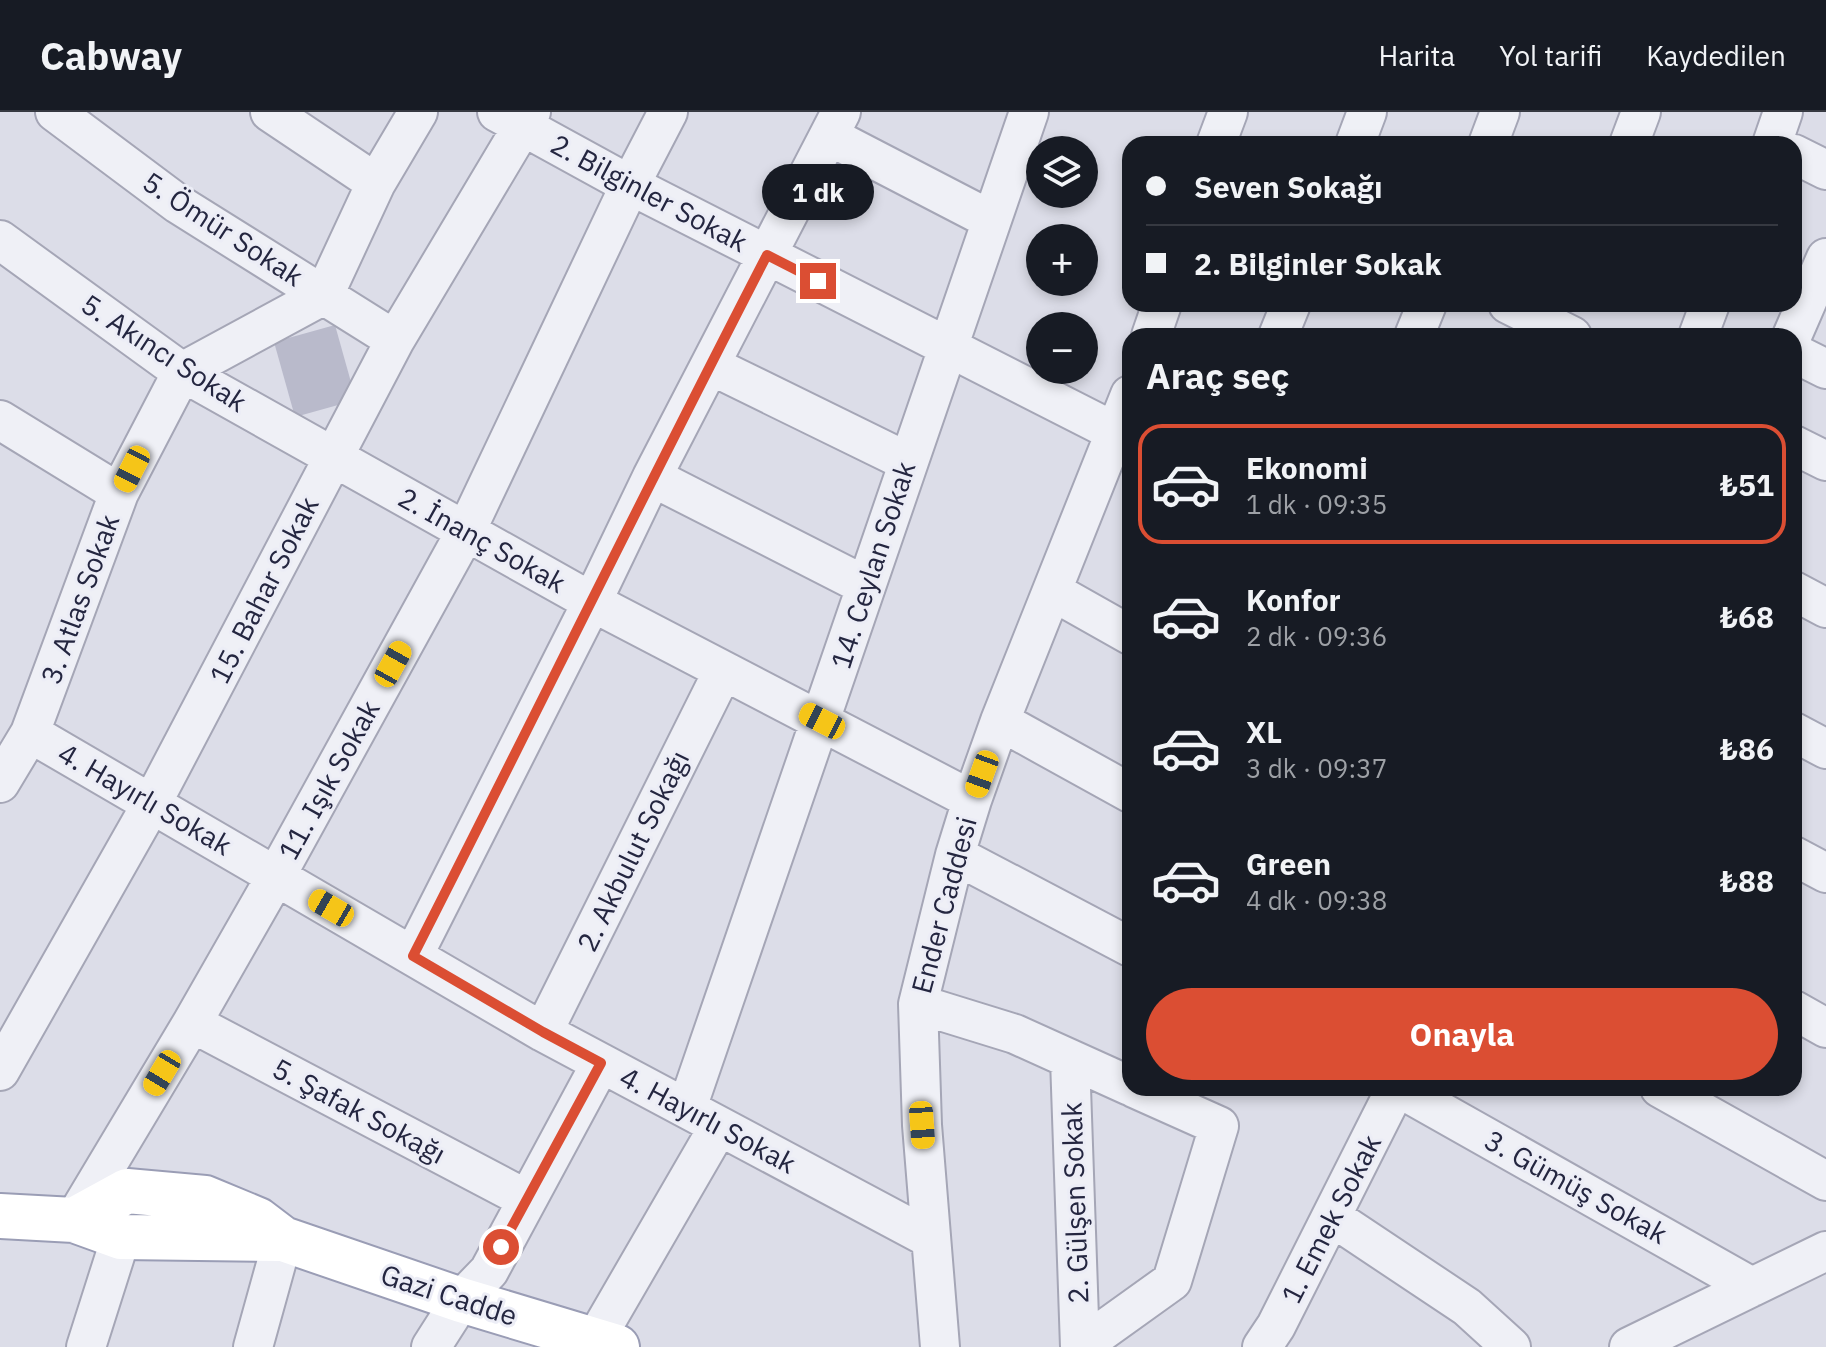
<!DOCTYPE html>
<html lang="tr">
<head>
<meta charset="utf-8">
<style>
  :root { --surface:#171b24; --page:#20242c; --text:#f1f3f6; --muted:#9ea1a6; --line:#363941; --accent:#db4e33 }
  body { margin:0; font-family:"IBM Plex Sans",sans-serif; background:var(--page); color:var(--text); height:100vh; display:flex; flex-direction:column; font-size:30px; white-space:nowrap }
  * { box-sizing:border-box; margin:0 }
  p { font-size:26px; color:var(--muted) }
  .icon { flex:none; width:44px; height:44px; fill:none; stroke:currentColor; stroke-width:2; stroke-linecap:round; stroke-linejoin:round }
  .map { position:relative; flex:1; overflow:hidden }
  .panel { position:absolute; left:1122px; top:216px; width:680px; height:768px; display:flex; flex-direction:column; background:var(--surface); border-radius:24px; box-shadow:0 4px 12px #0003 }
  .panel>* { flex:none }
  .hud { position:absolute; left:1122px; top:24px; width:680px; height:176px; border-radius:24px; box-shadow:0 4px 12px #0003; display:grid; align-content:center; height:176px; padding:0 24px; background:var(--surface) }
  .controls { position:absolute; left:1026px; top:24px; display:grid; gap:16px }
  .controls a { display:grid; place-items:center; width:72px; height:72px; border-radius:50%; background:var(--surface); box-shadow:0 4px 12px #0003; font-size:40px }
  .end { position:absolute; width:36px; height:36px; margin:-18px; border:10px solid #db4e33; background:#fff; box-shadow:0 0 0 4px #fff }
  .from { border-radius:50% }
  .bubble { position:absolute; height:56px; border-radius:28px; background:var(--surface); box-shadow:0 4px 12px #0003; font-size:26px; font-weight:700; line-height:56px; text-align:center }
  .car { position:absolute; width:24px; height:48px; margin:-24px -12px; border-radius:10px; box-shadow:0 0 6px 2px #0007; background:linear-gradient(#f5c518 24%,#345 0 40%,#f5c518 0 76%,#345 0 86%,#f5c518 0) }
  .hud b { display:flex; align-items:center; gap:28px; height:76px; font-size:30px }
  .hud b+b { border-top:2px solid var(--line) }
  .hud i { width:20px; height:20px; background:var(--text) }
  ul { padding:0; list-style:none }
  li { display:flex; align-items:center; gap:24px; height:120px; margin:0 16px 12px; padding:0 8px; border:4px solid transparent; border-radius:24px }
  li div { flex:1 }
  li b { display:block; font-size:30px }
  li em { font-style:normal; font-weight:700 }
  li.current { border-color:var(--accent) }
  li>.icon { width:72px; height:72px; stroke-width:1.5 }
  h2 { padding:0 24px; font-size:36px; line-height:96px }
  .cta { display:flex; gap:16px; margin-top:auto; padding:16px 24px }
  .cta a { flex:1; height:92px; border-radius:48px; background:var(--accent); color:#fff; font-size:32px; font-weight:700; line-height:92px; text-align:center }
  header { display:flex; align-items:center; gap:48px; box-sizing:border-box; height:112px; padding:0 40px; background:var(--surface); border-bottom:2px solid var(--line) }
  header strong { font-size:38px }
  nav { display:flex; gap:44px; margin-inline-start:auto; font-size:28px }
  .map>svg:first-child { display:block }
  .building { fill:#b9bacb }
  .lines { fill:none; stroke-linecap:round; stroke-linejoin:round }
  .minor-casing { stroke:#a5a6b6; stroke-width:42 }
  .major-casing { stroke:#9a9db5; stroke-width:48 }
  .minor { stroke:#eff0f6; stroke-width:38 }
  .major { stroke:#fff; stroke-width:44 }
  .route { stroke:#db4e33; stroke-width:10 }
  .labels { text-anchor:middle; stroke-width:6; stroke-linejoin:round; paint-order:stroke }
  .street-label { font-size:28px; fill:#242640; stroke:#ecedf6 }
</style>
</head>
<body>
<header>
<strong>Cabway</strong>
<nav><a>Harita</a><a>Yol tarifi</a><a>Kaydedilen</a></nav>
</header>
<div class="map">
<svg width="1826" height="1235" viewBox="0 0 1826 1235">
  <rect width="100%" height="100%" fill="#dcdde8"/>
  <!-- building -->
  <path class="building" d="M335,213L356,288L295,305L274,230Z"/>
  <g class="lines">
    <defs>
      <path id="minor" d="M55,0L178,92L395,228
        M270,0L376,71
        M497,0L630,73L1117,321
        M829,24L991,108
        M1216,32L1228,0
        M1355,32L1367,0
        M1488,32L1500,0
        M1629,32L1641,0
        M1772,32L1783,0
        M1794,42L1826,58
        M0,128L182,260L592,490L972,688
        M1508,192L1572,224
        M1151,224L1162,192
        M1278,224L1291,192
        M1414,224L1427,192
        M1698,224L1710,192
        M1792,224L1826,146
        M1794,241L1826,257
        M710,253L908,350
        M0,308L119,381
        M1794,333L1826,349
        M652,365L866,474
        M1052,479L1130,523
        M1794,479L1826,496
        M1000,609L1130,681
        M1794,620L1826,637
        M30,621L543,920L931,1127
        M0,671L30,621L119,381L182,260L324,183L376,71L418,0
        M955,743L1130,835
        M1794,744L1826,761
        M413,844L592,490L652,365L841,0
        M918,892L1015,922L1130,974
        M1794,898L1826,916
        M192,911L526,1087
        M543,920L723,559
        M1070,947L1080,1235
        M0,959L152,691L395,228L531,0
        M1399,976L1752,1175
        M1660,976L1826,1069
        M687,996L1029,0
        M1332,1105L1467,1195L1511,1235
        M74,1108L192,911L276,764L466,419L630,73L668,0
        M86,1235L121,1125
        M253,1235L283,1127
        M431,1235L461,1188L489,1159L601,951
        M591,1235L719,1014
        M940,1235L922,1013L918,892L955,743L972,688L1000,609L1130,283
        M1080,1235L1172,1169L1219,1014L1134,976
        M1262,1235L1276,1214L1396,976
        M1629,1235L1826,1139"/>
      <path id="major" d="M0,1104L74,1108L121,1125L281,1127
        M74,1108L127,1079L205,1086L258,1108L283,1127L461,1188L617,1235"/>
    </defs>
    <!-- minor casing -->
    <use href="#minor" class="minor-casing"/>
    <!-- major casing -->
    <use href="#major" class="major-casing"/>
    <!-- minor -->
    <use href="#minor" class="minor"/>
    <!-- major -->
    <use href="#major" class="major"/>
  </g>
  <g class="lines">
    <!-- route -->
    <path class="route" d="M501,1135L601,951L543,920L413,844C532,610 647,375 767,143L818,169"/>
  </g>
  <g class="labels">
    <!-- street labels -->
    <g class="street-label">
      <text transform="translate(649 81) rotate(28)" y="10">2. Bilginler Sokak</text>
      <text transform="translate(223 117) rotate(33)" y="10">5. Ömür Sokak</text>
      <text transform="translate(164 241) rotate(33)" y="10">5. Akıncı Sokak</text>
      <text transform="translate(482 428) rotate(29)" y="10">2. İnanç Sokak</text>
      <text transform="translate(873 453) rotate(-72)" y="10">14. Ceylan Sokak</text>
      <text transform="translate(264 478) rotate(-63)" y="10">15. Bahar Sokak</text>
      <text transform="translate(80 487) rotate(-70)" y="10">3. Atlas Sokak</text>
      <text transform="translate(329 668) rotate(-61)" y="10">11. Işık Sokak</text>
      <text transform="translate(145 687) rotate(30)" y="10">4. Hayırlı Sokak</text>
      <text transform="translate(633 739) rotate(-64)" y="10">2. Akbulut Sokağı</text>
      <text transform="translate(944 793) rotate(-75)" y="10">Ender Caddesi</text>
      <text transform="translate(359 999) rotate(28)" y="10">5. Şafak Sokağı</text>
      <text transform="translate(708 1008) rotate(28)" y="10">4. Hayırlı Sokak</text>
      <text transform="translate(1576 1075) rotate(29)" y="10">3. Gümüş Sokak</text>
      <text transform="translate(1075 1091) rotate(-92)" y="10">2. Gülşen Sokak</text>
      <text transform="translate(1331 1107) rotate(-63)" y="10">1. Emek Sokak</text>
      <text transform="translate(449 1183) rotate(18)" y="10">Gazi Cadde</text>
    </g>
  </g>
</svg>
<div class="controls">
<a><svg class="icon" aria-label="layers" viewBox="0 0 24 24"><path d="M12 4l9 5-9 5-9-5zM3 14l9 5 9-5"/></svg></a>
<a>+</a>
<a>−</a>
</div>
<i class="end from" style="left:501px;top:1135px"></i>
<i class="end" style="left:818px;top:169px"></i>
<div class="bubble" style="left:762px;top:52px;width:112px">1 dk</div>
<i class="car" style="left:132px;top:357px;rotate:207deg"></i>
<i class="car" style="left:393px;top:552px;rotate:29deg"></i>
<i class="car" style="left:822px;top:609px;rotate:297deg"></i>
<i class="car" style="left:982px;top:662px;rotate:200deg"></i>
<i class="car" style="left:331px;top:796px;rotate:300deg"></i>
<i class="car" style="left:162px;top:961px;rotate:211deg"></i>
<i class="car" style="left:922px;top:1013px;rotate:176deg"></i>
<div class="hud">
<b><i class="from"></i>Seven Sokağı</b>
<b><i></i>2. Bilginler Sokak</b>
</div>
<section class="panel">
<h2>Araç seç</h2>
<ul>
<li class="current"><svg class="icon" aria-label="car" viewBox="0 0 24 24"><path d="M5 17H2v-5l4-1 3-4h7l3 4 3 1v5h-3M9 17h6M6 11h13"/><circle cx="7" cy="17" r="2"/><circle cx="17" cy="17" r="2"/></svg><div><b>Ekonomi</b><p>1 dk · 09:35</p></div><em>₺51</em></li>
<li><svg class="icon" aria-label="car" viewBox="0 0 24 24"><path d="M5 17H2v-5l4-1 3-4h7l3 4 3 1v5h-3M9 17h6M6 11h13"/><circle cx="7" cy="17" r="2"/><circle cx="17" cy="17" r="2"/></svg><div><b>Konfor</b><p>2 dk · 09:36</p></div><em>₺68</em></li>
<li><svg class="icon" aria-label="car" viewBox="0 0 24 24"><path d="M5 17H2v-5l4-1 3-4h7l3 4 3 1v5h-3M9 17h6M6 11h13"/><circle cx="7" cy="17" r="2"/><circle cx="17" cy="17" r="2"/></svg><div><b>XL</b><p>3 dk · 09:37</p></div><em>₺86</em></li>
<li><svg class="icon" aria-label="car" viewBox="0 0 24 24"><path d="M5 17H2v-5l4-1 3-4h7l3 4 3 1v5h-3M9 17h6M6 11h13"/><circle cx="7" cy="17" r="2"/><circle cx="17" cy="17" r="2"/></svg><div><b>Green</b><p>4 dk · 09:38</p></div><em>₺88</em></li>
</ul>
<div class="cta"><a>Onayla</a></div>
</section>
</div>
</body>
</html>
